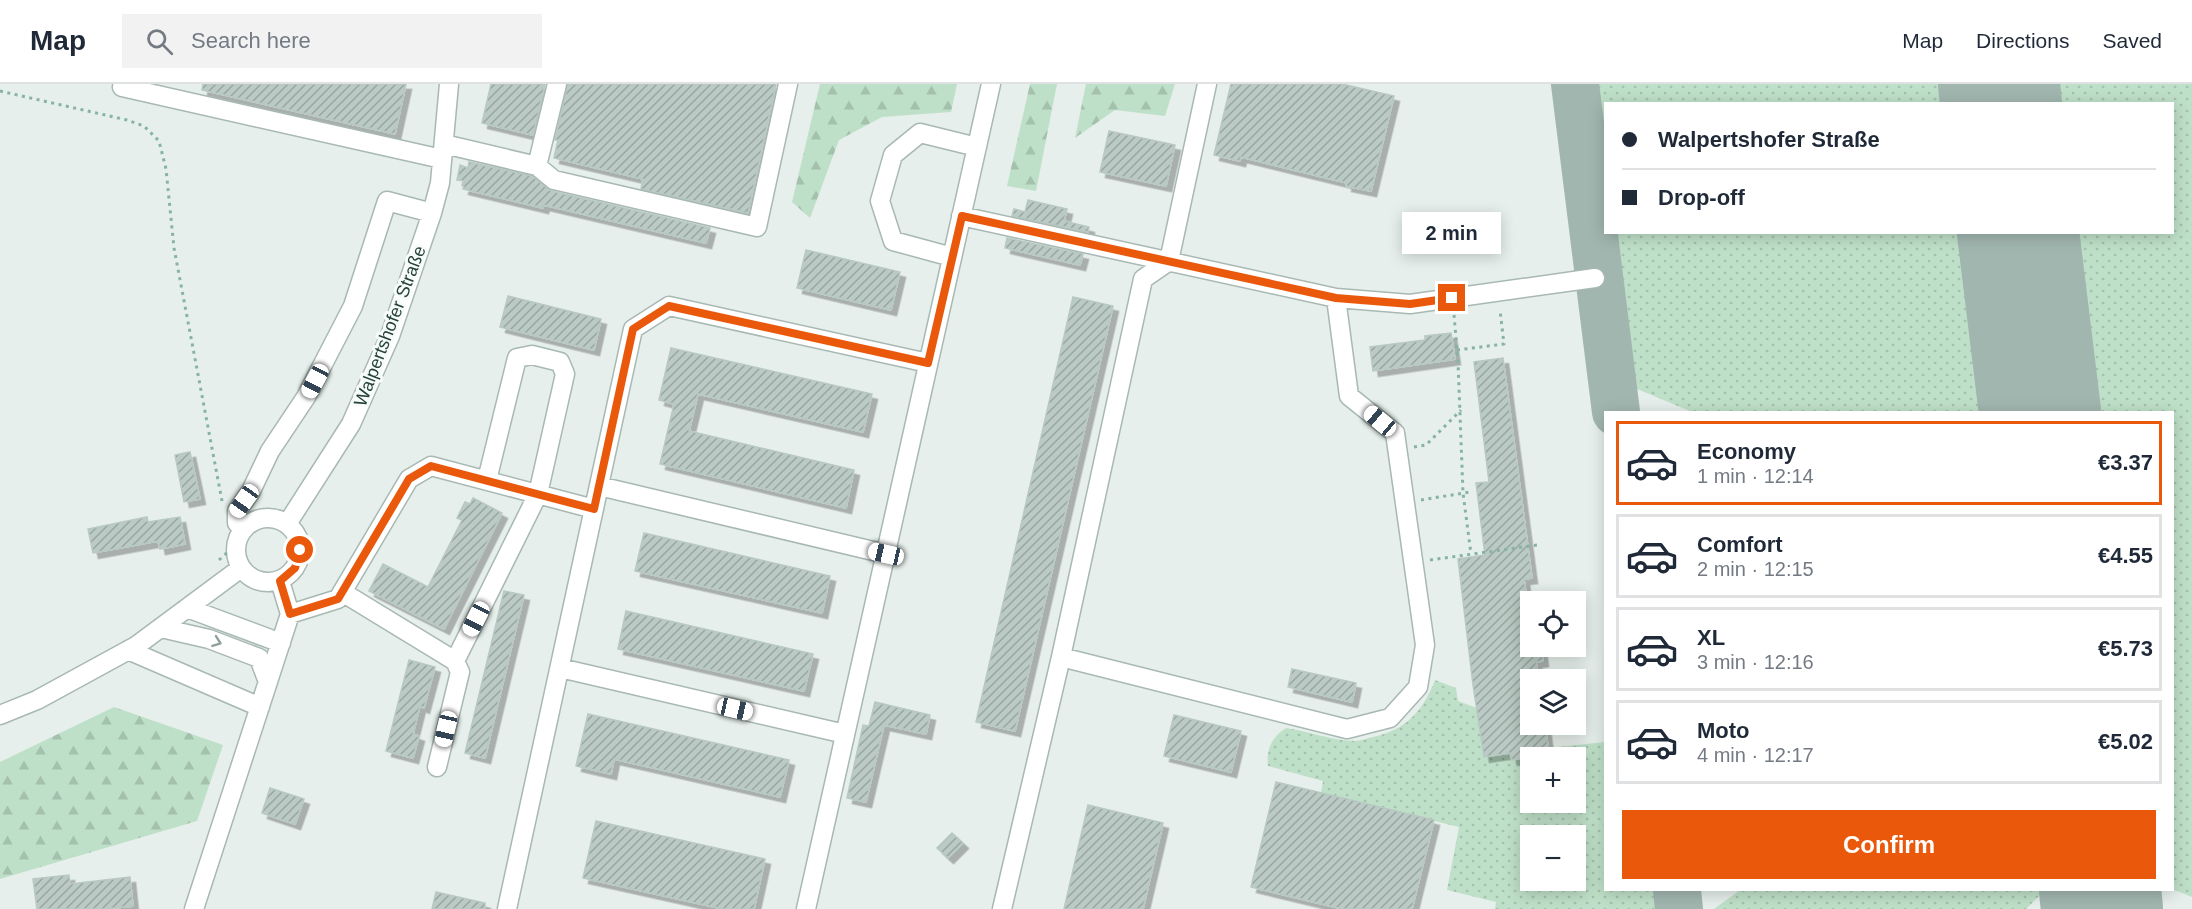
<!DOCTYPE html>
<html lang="en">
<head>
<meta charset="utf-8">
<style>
  :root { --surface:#fff; --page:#f2f2f3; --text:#1f2937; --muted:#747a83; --line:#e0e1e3; --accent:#ea580c }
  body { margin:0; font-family:Arial,sans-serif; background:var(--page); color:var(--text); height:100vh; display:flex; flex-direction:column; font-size:22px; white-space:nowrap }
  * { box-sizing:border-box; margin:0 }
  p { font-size:20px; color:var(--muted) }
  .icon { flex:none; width:33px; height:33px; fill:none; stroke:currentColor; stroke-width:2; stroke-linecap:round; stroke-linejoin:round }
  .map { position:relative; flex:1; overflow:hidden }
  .panel { position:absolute; left:1604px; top:327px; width:570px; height:480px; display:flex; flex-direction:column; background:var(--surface); border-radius:0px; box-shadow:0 3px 15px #0003 }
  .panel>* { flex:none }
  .top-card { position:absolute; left:1604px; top:18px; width:570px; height:132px; border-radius:0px; box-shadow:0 3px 15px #0003; display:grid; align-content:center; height:132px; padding:0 18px; background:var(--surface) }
  .buttons { position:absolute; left:1520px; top:507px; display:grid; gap:12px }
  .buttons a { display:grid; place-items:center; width:66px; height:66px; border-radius:0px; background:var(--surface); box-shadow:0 3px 15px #0003; font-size:30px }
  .end { position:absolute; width:27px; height:27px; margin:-14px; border:8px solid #ea580c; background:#fff; box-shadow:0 0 0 3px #fff }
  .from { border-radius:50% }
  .bubble { position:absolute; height:42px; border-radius:0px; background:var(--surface); box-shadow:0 3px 15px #0003; font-size:20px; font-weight:700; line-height:42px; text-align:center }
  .car { position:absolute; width:18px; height:36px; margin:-18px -9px; border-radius:8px; box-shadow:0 0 4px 2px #0007; background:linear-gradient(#fff 24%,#345 0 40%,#fff 0 76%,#345 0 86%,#fff 0) }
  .top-card b { display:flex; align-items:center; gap:21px; height:57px; font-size:22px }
  .top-card b+b { border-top:2px solid var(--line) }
  .top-card i { width:15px; height:15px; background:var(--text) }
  ul { padding:10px 0 0; list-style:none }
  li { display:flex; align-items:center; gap:18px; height:84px; margin:0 12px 9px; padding:0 6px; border:3px solid var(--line); border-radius:0px }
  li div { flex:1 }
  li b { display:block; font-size:22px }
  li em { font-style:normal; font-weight:700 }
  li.current { border-color:var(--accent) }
  li>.icon { width:54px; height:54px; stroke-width:1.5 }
  .button { display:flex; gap:12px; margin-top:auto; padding:12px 18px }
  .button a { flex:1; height:69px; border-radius:0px; background:var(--accent); color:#fff; font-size:24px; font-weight:700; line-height:69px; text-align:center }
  header { display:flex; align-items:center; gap:36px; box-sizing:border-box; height:84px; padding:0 30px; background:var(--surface); border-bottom:2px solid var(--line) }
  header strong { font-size:28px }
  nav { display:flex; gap:33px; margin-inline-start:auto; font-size:21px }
  .search { width:420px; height:54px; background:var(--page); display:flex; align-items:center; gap:15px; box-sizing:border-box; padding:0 21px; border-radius:0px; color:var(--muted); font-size:22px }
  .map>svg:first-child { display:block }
  .grass { fill:url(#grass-dots); fill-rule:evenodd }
  .forest { fill:url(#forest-firs) }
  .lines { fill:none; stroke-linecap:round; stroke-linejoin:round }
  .taxiway { stroke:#a2b6b0; stroke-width:48 }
  .runway { stroke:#a2b6b0; stroke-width:122 }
  .building { fill:url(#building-hatch); stroke:#b8c9c2; stroke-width:1.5; filter:url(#shadow) }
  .minor-casing { stroke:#a8b8b2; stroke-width:21 }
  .path { stroke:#86b3a5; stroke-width:3; stroke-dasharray:3 4.5; stroke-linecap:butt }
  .minor { stroke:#fff; stroke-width:18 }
  .oneway { stroke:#92a09c }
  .route { stroke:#ea580c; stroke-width:8 }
  .labels { text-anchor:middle; stroke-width:6; stroke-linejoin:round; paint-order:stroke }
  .street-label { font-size:18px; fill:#24423a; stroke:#f7fbf9 }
</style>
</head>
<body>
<header>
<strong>Map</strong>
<div class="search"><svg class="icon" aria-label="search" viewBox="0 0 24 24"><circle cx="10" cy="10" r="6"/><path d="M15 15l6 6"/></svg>Search here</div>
<nav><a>Map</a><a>Directions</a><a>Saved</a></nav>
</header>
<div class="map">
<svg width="2192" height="825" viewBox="0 0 2192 825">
  <defs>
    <pattern id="grass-dots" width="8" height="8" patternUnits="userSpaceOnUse" patternTransform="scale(1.5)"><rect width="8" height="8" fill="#bfe0c8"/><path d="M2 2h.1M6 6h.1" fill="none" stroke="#a4c1ad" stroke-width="1.8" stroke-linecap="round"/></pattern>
    <pattern id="forest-firs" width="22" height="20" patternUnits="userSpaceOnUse" patternTransform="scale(1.5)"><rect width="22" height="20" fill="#bfe0c8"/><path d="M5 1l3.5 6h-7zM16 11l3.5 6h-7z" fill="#a4c1ad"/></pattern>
    <pattern id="building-hatch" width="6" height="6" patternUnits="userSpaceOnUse" patternTransform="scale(1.5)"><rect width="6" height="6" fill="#bbcac4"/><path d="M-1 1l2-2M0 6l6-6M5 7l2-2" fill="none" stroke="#98a6a0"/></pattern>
    <filter id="shadow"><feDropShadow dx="5.5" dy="5.5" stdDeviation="0" flood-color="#0004"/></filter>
  </defs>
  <rect width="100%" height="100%" fill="#e6efeb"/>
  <!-- grass -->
  <path class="grass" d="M1598,0H1955L1958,19L1605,20V96L1595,15Z
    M2045,0H2192V813L2172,805V328H2085L2063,149L2172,148V20L2047,19Z
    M1612,149H1974L1997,328H1692L1630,302Z
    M1435,596L1456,604L1458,617L1477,624L1485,673L1510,669L1512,676L1549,671L1548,664L1605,658V806H1659L1661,825H1495L1496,818L1447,806L1459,743L1321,709L1323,697L1268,682C1266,665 1272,653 1286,644C1307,647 1335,657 1355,657C1361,657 1367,654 1373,653C1406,646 1423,627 1435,596ZM1530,674H1575V718H1530ZM1530,752H1575V796H1530Z
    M1740,806H2043L2041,810L2026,825H1714Z"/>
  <!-- forest -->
  <path class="forest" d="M820,0H957L951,28L882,33L839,56L810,134L792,118Z
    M1030,0H1057L1036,107L1007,102Z
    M1086,0H1175L1165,32L1115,26L1075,54Z
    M114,623L223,661L197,737L0,795V678Z"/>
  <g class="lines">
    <!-- taxiway -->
    <path class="taxiway" d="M1575,0L1616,328
      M1677,806L1679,825
      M2107,806L2113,814L2125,825"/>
    <!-- runway -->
    <path class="runway" d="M1999,0L2001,20
      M2018,148L2040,328
      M2100,806L2102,825"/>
  </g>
  <!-- building -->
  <path class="building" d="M203,0H406L395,50L202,6Z
    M491,0H545L533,51L482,39Z
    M568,0H776L748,129L641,105L643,95L554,74L558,56H555Z
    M1231,0H1342L1394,12L1371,107L1346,102L1347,99L1241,73L1240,77L1214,71Z
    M1109,47L1175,61L1166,102L1100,88Z
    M469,78L532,92L551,107L710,144L706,159L544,121L543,124L463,105L465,97L457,96L460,81L468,84Z
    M1028,116L1067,125L1064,137L1089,143L1088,148L1012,132L1014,125L1025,128Z
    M1007,154L1083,170L1080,181L1005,164Z
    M806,166L900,188L891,226L797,204Z
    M508,212L601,235L594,266L500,243Z
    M1073,213L1113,222L1015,647L976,638Z
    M1451,249L1455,275L1373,287L1370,263L1425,256V252Z
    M671,264L872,310L863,348L698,310L689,347L854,386L846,424L660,380L674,320L659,316Z
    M1503,274L1532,494L1524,495L1530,538V562H1541L1543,577L1536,578L1539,596H1530V640H1545L1549,671L1512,676L1510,669L1484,673L1473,601L1458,475L1485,471L1476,399L1489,398L1474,278Z
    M190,368L200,415L184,418L175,371Z
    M473,414L502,429L444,545L369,507L383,480L428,503L462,436L457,434L465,418L470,420Z
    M147,433L148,438L180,433L185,460L160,465L158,457L93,469L88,445Z
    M644,449L830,492L822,529L635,487Z
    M504,507L524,511L485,674L465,669Z
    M626,527L813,570L804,607L618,565Z
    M409,576L435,583L424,624L420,622L413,650L419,652L413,674L386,667Z
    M1292,585L1356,599L1352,618L1288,603Z
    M875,618L930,631L926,650L884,641L866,718L847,714L863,641L869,642Z
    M588,630L789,676L780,713L614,675L611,690L576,682Z
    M1174,631L1241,647L1231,688L1164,672Z
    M1276,698L1434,736L1412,825H1343L1251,803Z
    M270,704L304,715L295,740L262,729Z
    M1088,721L1163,739L1143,825H1064Z
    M596,737L765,775L754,825H723L583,794Z
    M952,749L963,759L948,774L937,764Z
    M69,791L70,800L130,793L133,822L104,825H37L33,795Z
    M436,808L485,819V825H432Z"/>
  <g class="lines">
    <defs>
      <path id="minor" d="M123,0L122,3L442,75
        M444,60L537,82L557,0
        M537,82L554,96L757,143L788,0
        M961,132L1336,214L1410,220L1595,194
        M952,173L893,157L880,117L893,71L920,49L977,63
        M599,402L886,470
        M236 466a32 32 0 1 1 64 0a32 32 0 1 1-64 0Z
        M287,440L351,340L390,252L432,129L440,99L449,0
        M243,446L237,439V427L251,407L270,367L306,313L353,222L387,117L432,129
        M342,508L455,577L538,410L565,290L560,278L532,271L517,274L487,396
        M187,524L281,559
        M290,530L338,515L409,395L431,382L594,425
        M161,544L209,555L259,574L268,598
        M128,566L260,623
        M1061,573L1347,645L1390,634L1418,603L1425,561L1395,349L1349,312L1336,214
        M560,584L845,650
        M0,631L37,616L136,562L241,484
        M437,683L460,588L455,577
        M194,825L290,530L280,497
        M507,825L633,245L669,222L928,279
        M806,825L991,0
        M1002,825L1061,573L1143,195L1169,177L1207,0"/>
    </defs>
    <!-- minor casing -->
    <use href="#minor" class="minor-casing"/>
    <!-- path -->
    <path class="path" d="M0,7L127,36L144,42L159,57L166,85L174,164L222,417
      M1454,231L1458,278L1463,409L1471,470
      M1457,266L1504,260L1500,226
      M1414,363L1426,361L1461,326
      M1421,416L1470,408
      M219,476L229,467L231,460
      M1430,476L1537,461"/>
    <!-- minor -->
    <use href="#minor" class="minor"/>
  </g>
  <!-- one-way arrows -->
  <defs><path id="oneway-chevron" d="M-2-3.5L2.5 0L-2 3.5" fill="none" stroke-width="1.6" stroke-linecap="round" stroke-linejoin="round" transform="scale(1.5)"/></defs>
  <use class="oneway" href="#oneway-chevron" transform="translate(217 558) rotate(20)"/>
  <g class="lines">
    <!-- route -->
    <path class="route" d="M300,466L295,484L280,497L290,530L338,515L409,395L431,382L594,425L633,245L669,222L928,279L962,132L1336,214L1410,220L1452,214"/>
  </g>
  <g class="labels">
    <!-- street labels -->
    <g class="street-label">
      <text transform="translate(390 242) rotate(-69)" y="6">Walpertshofer Straße</text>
    </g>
  </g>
</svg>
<div class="buttons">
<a><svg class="icon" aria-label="locate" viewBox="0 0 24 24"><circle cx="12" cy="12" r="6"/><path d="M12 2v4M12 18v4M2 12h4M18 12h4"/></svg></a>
<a><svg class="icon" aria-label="layers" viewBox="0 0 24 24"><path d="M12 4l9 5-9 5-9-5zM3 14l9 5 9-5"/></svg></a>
<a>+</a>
<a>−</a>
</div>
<i class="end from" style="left:300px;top:466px"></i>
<i class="end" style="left:1452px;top:214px"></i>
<div class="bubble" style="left:1402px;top:128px;width:99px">2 min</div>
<i class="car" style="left:315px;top:297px;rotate:208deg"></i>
<i class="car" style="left:1380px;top:337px;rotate:310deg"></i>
<i class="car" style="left:244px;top:417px;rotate:215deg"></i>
<i class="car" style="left:886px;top:470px;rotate:283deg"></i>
<i class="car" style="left:476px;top:535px;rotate:207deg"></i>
<i class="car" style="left:735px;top:625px;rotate:103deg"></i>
<i class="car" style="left:446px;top:645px;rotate:193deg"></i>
<div class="top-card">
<b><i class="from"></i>Walpertshofer Straße</b>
<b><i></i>Drop-off</b>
</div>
<section class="panel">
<ul>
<li class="current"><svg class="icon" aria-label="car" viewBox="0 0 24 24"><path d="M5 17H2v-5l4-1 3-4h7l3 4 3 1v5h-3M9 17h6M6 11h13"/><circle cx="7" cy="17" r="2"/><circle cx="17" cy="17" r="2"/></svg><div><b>Economy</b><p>1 min · 12:14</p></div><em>€3.37</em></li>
<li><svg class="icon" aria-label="car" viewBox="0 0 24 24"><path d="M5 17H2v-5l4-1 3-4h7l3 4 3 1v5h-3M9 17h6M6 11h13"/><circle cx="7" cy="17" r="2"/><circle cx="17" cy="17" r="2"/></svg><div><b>Comfort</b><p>2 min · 12:15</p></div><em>€4.55</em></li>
<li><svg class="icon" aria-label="car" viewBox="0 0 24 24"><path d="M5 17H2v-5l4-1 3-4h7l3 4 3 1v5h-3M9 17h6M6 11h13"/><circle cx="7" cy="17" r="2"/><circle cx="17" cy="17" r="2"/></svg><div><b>XL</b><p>3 min · 12:16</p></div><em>€5.73</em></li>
<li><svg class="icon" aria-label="car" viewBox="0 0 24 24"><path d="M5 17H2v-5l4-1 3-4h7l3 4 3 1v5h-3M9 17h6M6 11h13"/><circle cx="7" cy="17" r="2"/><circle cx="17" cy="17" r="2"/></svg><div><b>Moto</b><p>4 min · 12:17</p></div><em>€5.02</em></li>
</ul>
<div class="button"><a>Confirm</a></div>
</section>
</div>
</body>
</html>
